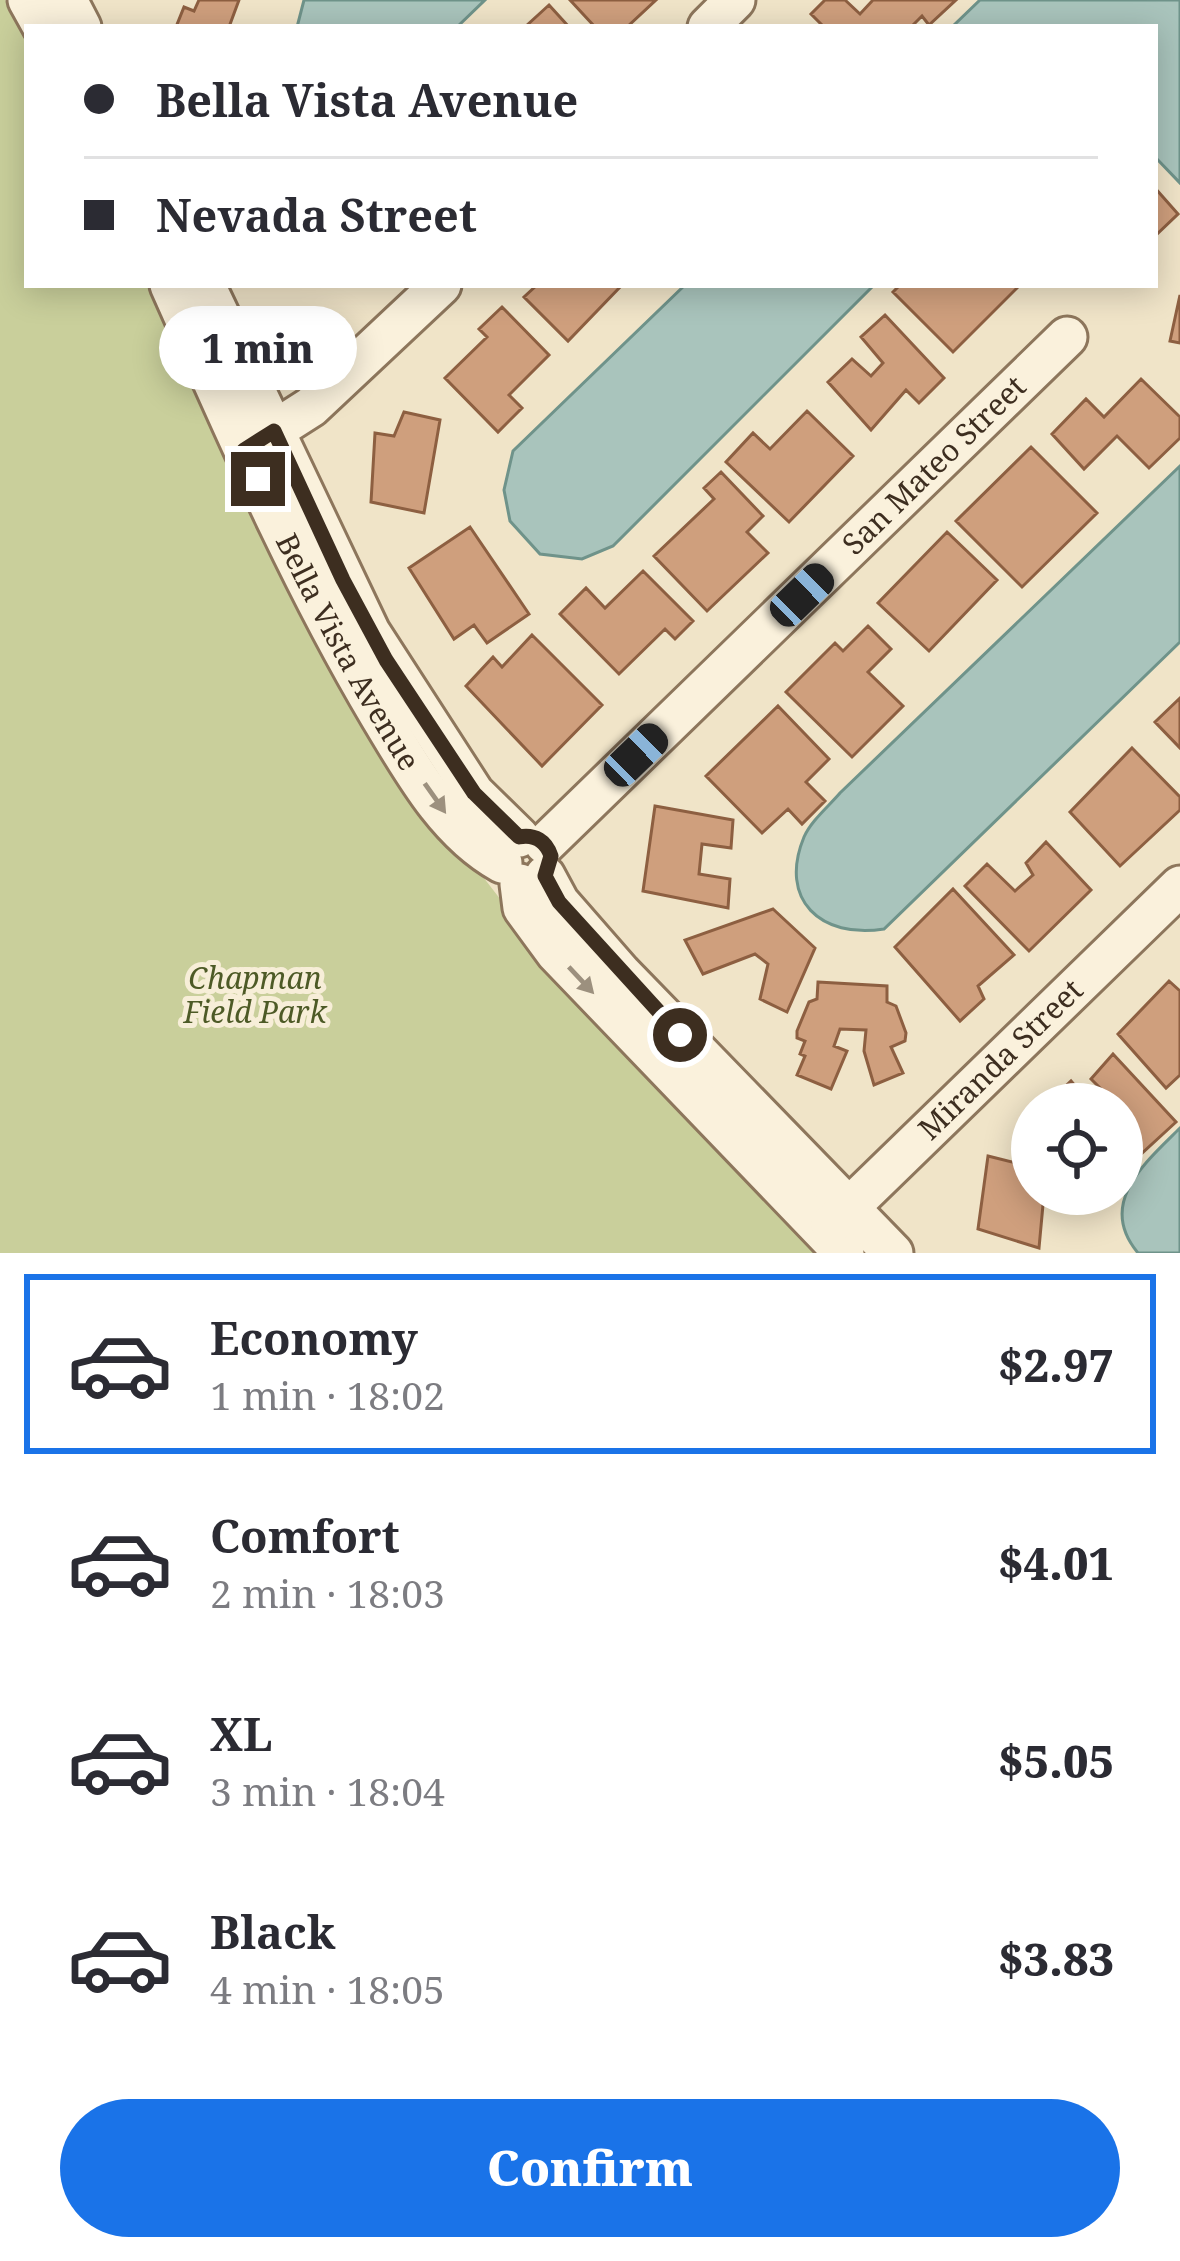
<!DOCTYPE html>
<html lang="en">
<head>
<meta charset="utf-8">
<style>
  :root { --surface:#fff; --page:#f7f7f7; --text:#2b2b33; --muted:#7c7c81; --line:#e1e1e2; --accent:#1a73e8 }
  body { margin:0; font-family:"Noto Serif",serif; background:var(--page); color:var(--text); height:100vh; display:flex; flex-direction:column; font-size:45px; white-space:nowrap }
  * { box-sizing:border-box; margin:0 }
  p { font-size:39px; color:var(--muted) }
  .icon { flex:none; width:66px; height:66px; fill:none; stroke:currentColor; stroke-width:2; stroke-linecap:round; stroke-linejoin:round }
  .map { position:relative; height:1253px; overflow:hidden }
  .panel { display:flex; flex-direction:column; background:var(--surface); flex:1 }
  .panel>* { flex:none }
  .guide { position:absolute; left:24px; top:24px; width:1134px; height:264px; border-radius:0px; box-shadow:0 6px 30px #0003; display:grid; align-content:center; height:264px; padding:0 60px; background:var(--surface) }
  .buttons { position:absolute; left:1011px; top:1083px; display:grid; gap:24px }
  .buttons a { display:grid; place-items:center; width:132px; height:132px; border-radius:50%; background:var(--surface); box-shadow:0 6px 30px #0003; font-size:60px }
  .end { position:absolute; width:54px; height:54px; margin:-27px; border:15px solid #3d2e20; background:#fff; box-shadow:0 0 0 6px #fff }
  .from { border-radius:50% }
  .bubble { position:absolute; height:84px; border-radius:42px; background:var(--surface); box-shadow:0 6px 30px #0003; font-size:39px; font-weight:800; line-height:84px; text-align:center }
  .car { position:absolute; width:36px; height:72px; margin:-36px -18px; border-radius:15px; box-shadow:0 0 9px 3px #0007; background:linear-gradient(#222 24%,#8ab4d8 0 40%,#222 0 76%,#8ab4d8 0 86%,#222 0) }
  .guide b { display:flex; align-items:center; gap:42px; height:114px; font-size:45px }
  .guide b+b { border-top:3px solid var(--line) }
  .guide i { width:30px; height:30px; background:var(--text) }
  ul { padding:21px 0 0; list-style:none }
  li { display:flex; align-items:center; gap:36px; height:180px; margin:0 24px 18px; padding:0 36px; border:6px solid transparent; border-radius:0px }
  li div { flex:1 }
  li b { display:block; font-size:45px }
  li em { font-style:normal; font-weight:800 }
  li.selected { border-color:var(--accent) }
  li>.icon { width:108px; height:108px; stroke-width:1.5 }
  .primary-button { display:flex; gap:24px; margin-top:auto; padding:24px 60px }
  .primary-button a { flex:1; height:138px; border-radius:72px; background:var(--accent); color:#fff; font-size:48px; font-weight:800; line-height:138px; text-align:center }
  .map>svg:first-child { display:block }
  .green { fill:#c9cf9b }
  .water { fill:#a9c4bc; stroke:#6f938a; stroke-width:3 }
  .building { fill:#cf9f7d; stroke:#8d5f41; stroke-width:3 }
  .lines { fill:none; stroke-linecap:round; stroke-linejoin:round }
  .minor-casing { stroke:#8d765c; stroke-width:45 }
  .minor { stroke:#faf1dc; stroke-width:39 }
  .oneway { fill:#9c907e }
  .route { stroke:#3d2e20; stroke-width:15 }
  .labels { text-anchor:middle; stroke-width:10; stroke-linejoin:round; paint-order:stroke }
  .street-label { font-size:30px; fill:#3d2e20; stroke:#f7eed8 }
  .park-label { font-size:30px; font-style:italic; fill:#4d5a26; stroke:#f7eed8 }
</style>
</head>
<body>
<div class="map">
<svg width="1180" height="1253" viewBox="0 0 1180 1253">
  <rect width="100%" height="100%" fill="#f0e4c8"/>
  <!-- green -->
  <path class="green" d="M0,0H5L27,39V285H149L250,505L371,732L504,904L837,1253H0Z"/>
  <!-- water -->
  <path class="water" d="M304,0H485L457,27H297Z
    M980,0H1180V183L1155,157V27H952Z
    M685,285H874L613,546L582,559L540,554L510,521L504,490L513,451Z
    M1180,466V642L884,929C821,939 778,900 804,837C811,821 828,807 840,793Z
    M1180,1128V1253H1138C1096,1203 1146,1162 1180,1128Z"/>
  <!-- building -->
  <path class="building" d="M199,0H239L229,27H176L184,7L194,11Z
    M570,0H656L627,27H595Z
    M825,0H845L860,14L873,0H956L929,25L922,16L911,27H824L811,14Z
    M549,5L569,27H525Z
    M1155,188L1178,214L1155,236Z
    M537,285H622L568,341L524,297Z
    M900,285H1020L953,352L893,292Z
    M1180,295V343L1170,341Z
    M502,307L549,355L509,395L522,408L498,432L445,378L487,337L479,329Z
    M885,315L944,378L919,403L906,390L871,430L828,382L852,359L871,376L883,363L861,337Z
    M1141,379L1180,417V438L1149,468L1117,436L1084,469L1052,434L1086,399L1104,417Z
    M807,411L853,456L789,522L726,462L753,433L770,449Z
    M404,412L440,420L424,513L371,502L375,433L394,436Z
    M1031,447L1097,513L1022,587L956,521Z
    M721,472L763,516L747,532L768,553L707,611L654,556L714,499L704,488Z
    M470,527L529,614L487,643L474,625L454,639L409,568Z
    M947,532L997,580L929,651L878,603Z
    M643,571L693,621L675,639L665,629L619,674L560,614L586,588L605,608Z
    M868,626L891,649L868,672L903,706L852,757L786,692L835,643L843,651Z
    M532,635L602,705L542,766L466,686L493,657L502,667Z
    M1180,698V748L1155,722Z
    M778,706L829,759L806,782L825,801L802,824L788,809L762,833L706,776Z
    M1132,748L1180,797V810L1120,866L1070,812Z
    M655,806L733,820L731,848L702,844L699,874L730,879L728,908L643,891Z
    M1046,842L1091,890L1029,951L965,886L987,864L1015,891L1033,875L1026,863Z
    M953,889L1014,955L978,986L984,999L960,1021L895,947Z
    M773,909L815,948L787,1012L760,999L768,964L755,954L703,974L685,940Z
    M1169,981L1180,991V1075L1166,1088L1118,1034Z
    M818,982L887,986V1002L896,1006L906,1033L905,1041L891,1047L903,1073L874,1085L864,1051L866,1030L840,1029L834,1046L847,1051L831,1089L797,1075L805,1056L800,1054L805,1041L797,1038V1031L809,1002L817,999Z
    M1113,1054L1176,1122L1128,1166L1122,1159V1104L1049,1102L1071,1081L1087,1100L1100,1088L1091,1079Z
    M988,1156L1032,1167V1194H1044L1039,1248L978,1229Z"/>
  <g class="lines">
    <defs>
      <g id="minor">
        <path d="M28,0L43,27"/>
        <path d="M67,0L81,27"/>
        <path d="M708,27L735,0"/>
        <path id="s1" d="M170,285C235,431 298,578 380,716C412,769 446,832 502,863"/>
        <path d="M205,285L370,632L474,793L519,837"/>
        <path d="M253,444L311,407L441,285"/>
        <path id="s2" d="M545,844L1067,337"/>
        <path d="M545,876L559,902L621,973L893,1253"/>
        <path d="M520,884L523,908L556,953L844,1253"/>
        <path id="s3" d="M831,1225L1180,886"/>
      </g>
    </defs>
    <!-- minor casing -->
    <use href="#minor" class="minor-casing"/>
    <!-- minor -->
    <use href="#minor" class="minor"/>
  </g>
  <!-- one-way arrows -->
  <defs><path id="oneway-solid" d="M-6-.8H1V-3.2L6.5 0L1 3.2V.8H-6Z" transform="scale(3)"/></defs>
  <g class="oneway">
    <use href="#oneway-solid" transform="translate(435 798) rotate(55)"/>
    <use href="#oneway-solid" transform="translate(581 980) rotate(47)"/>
  </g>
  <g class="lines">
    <!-- route -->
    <path class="route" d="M258,479L244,450L274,431L343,580L386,660L474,793L519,837C535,834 546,841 551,856L545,876L559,902L680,1035"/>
  </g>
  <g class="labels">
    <!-- street labels -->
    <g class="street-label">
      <text dy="10" stroke="none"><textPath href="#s2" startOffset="543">San Mateo Street</textPath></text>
      <text dy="10" stroke="none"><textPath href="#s1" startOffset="408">Bella Vista Avenue</textPath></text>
      <text dy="10" stroke="none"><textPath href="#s3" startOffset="237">Miranda Street</textPath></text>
    </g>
    <!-- park labels -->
    <g class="park-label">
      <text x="255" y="989">Chapman<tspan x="255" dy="34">Field Park</tspan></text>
    </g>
  </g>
</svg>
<div class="buttons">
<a><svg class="icon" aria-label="locate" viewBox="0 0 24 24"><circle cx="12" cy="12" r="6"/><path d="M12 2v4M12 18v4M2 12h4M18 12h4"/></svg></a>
</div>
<i class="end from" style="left:680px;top:1035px"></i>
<i class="end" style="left:258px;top:479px"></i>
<div class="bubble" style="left:159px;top:306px;width:198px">1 min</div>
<i class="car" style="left:802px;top:595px;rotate:46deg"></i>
<i class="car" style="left:636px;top:755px;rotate:46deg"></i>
<div class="guide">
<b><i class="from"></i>Bella Vista Avenue</b>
<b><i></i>Nevada Street</b>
</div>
</div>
<section class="panel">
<ul>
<li class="selected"><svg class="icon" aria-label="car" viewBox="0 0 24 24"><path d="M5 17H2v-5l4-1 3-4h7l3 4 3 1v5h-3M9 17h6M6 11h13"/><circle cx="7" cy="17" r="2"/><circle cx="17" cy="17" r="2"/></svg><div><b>Economy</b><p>1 min · 18:02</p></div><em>$2.97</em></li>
<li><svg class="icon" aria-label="car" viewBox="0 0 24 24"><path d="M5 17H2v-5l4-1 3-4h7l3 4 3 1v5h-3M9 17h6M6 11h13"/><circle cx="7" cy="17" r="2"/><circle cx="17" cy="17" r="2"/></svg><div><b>Comfort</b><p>2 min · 18:03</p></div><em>$4.01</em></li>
<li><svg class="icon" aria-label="car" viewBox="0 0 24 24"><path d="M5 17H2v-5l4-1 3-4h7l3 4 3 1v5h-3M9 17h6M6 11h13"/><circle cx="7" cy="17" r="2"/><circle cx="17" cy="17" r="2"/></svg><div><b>XL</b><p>3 min · 18:04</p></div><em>$5.05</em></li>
<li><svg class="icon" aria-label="car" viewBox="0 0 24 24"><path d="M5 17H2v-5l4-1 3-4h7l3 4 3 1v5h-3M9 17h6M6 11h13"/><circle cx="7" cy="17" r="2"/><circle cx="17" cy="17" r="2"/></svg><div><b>Black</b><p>4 min · 18:05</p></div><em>$3.83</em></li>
</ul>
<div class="primary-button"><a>Confirm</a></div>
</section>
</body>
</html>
